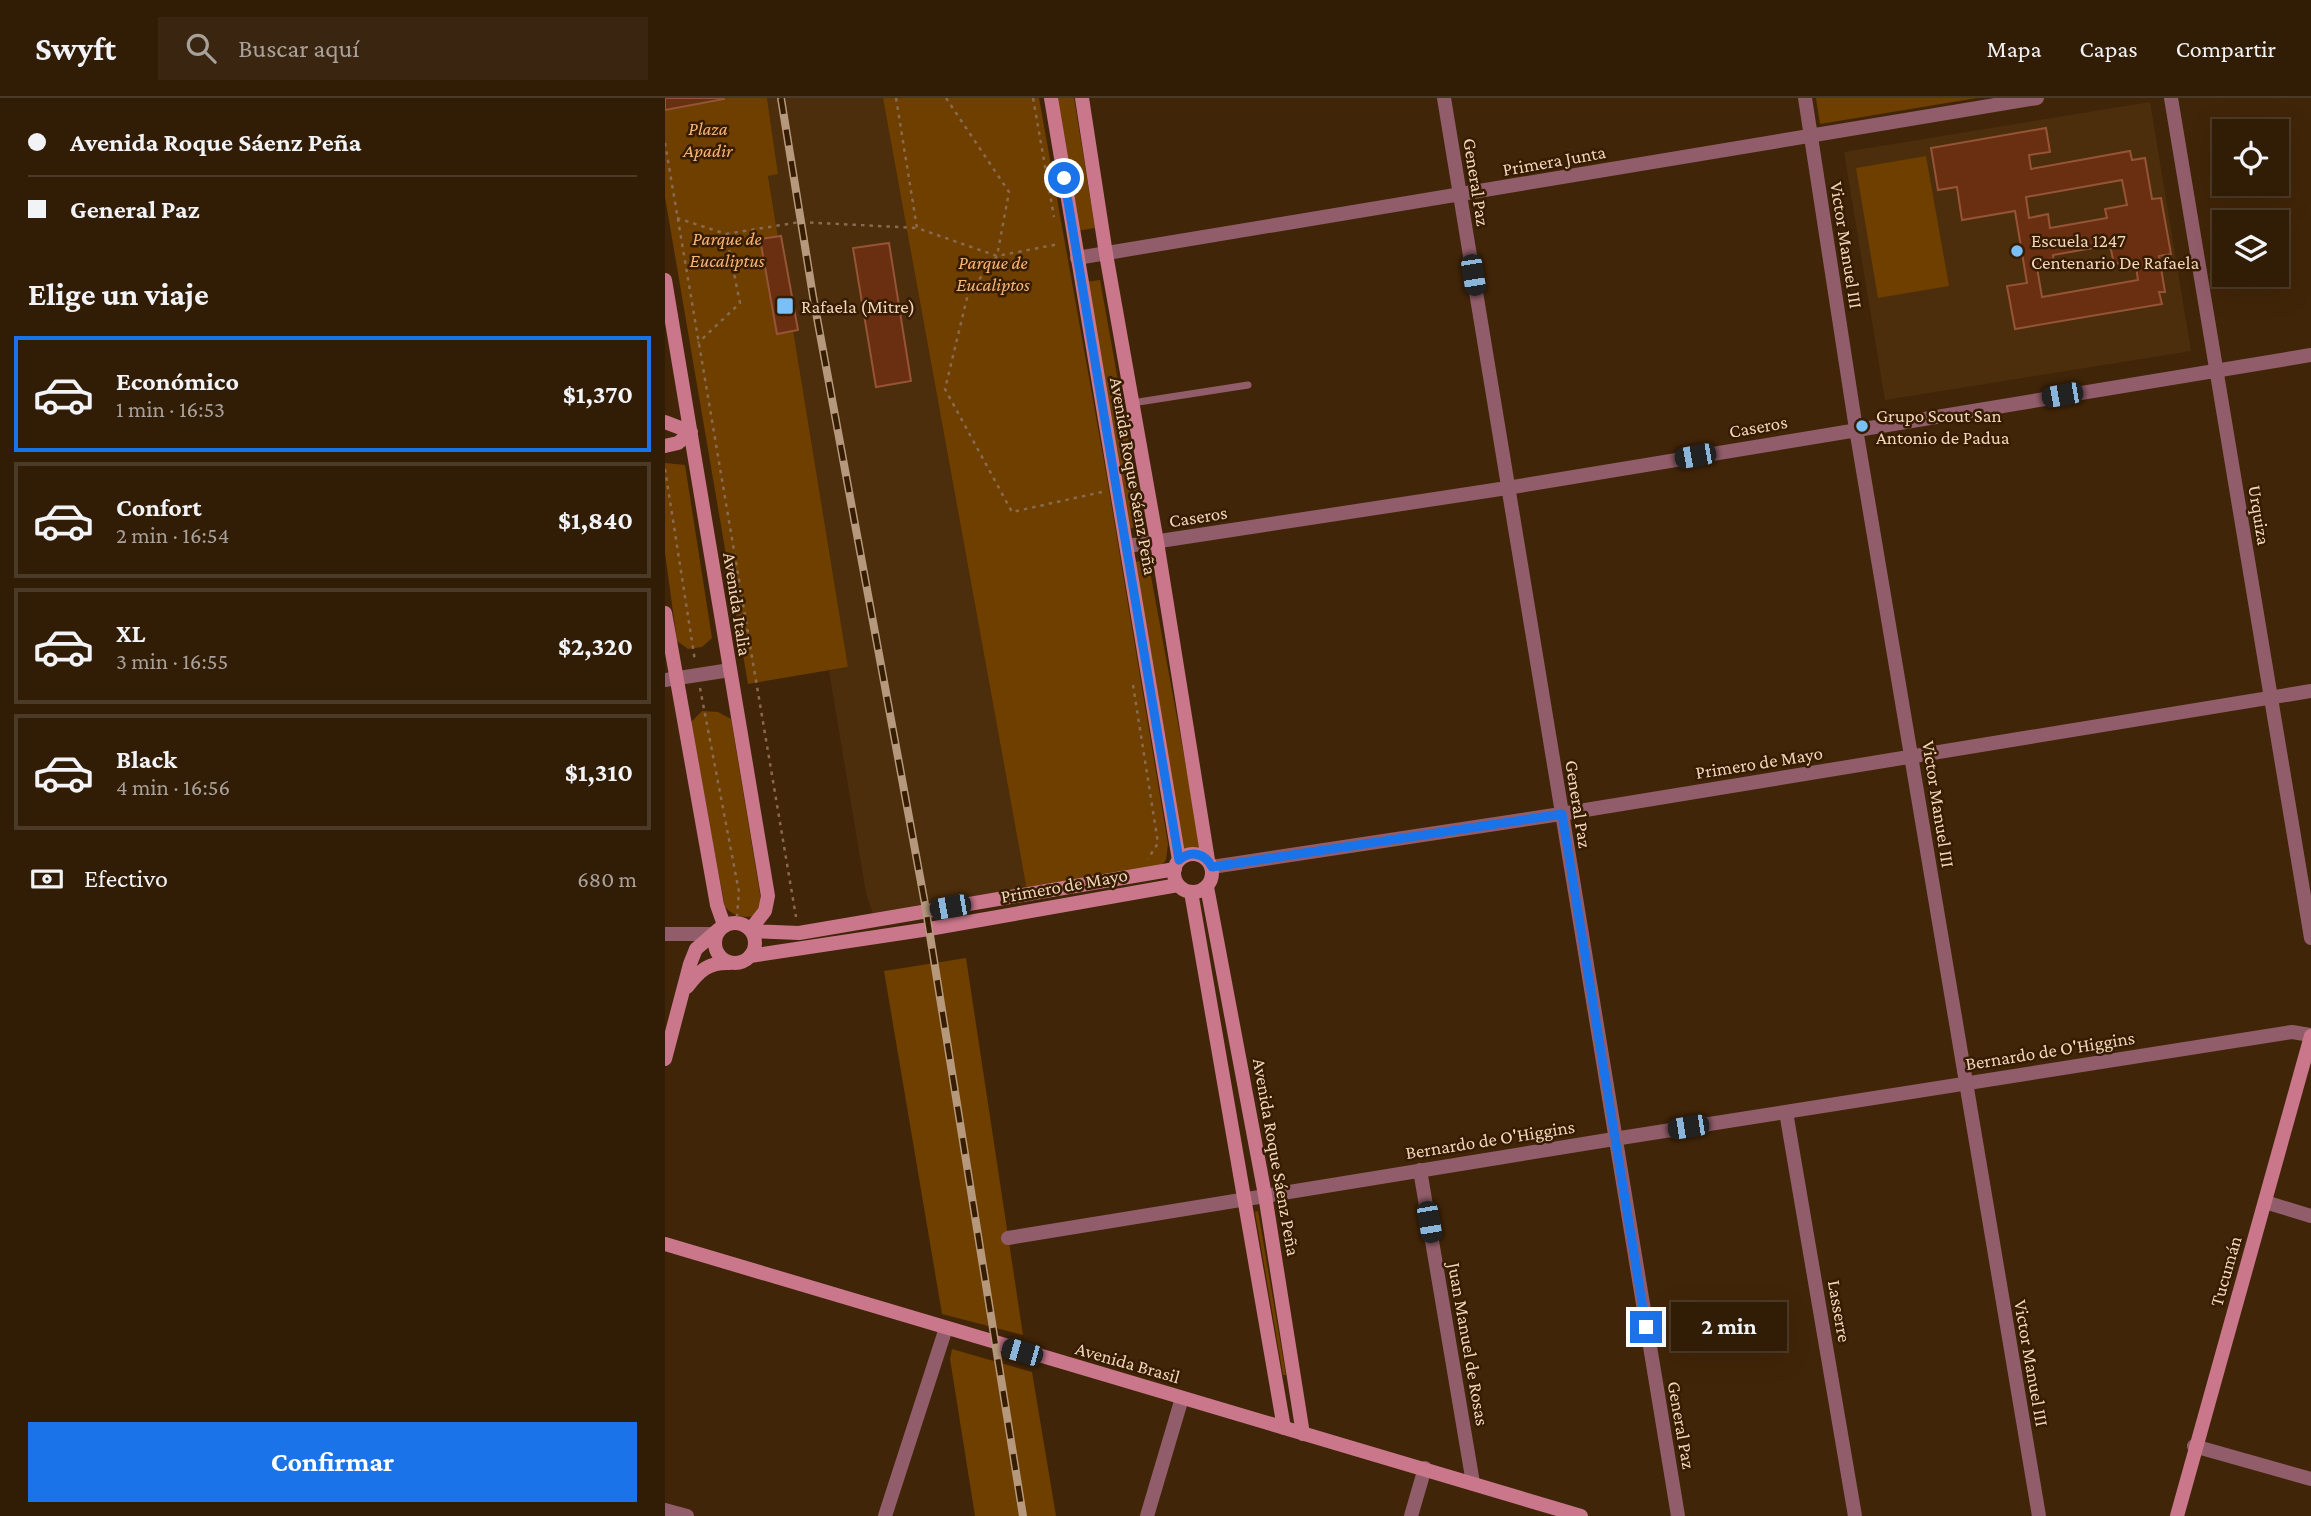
<!DOCTYPE html>
<html lang="es">
<head>
<meta charset="utf-8">
<style>
  :root { --surface:#311c06; --page:#392510; --text:#f1f3f6; --muted:#a8a19b; --line:#4c3a28; --accent:#1a73e8 }
  body { margin:0; font-family:"Crimson Pro",serif; background:var(--page); color:var(--text); height:100vh; display:flex; flex-direction:column; font-size:26px; white-space:nowrap }
  * { box-sizing:border-box; margin:0 }
  p { font-size:23px; color:var(--muted) }
  .icon { flex:none; width:38px; height:38px; fill:none; stroke:currentColor; stroke-width:2; stroke-linecap:round; stroke-linejoin:round }
  .map { position:relative; flex:1; overflow:hidden }
  .drawer { display:flex; flex-direction:column; background:var(--surface); width:665px }
  .drawer>* { flex:none }
  .top-card { display:grid; align-content:center; height:154px; padding:0 28px; background:var(--surface) }
  .controls { position:absolute; left:1547px; top:21px; display:grid; gap:14px }
  .controls a { display:grid; place-items:center; width:77px; height:77px; border-radius:0px; background:var(--surface); box-shadow:0 7px 28px #0002,0 0 0 2px var(--line); font-size:35px }
  .end { position:absolute; width:32px; height:32px; margin:-16px; border:9px solid #1a73e8; background:#fff; box-shadow:0 0 0 4px #fff }
  .from { border-radius:50% }
  .bubble { position:absolute; height:49px; border-radius:0px; background:var(--surface); box-shadow:0 7px 28px #0002,0 0 0 2px var(--line); font-size:23px; font-weight:700; line-height:49px; text-align:center }
  .car { position:absolute; width:21px; height:42px; margin:-21px -10px; border-radius:9px; box-shadow:0 0 5px 2px #0007; background:linear-gradient(#222 24%,#8ab4d8 0 40%,#222 0 76%,#8ab4d8 0 86%,#222 0) }
  .top-card b { display:flex; align-items:center; gap:24px; height:66px; font-size:26px }
  .top-card b+b { border-top:2px solid var(--line) }
  .top-card i { width:18px; height:18px; background:var(--text) }
  ul { padding:0; list-style:none }
  li { display:flex; align-items:center; gap:21px; height:116px; margin:0 14px 10px; padding:0 14px; border:4px solid var(--line); border-radius:0px }
  li div { flex:1 }
  li b { display:block; font-size:26px }
  li em { font-style:normal; font-weight:700 }
  li.active { border-color:var(--accent) }
  li>.icon { width:63px; height:63px; stroke-width:1.5 }
  h2 { padding:0 28px; font-size:32px; line-height:84px }
  .pay { display:flex; align-items:center; gap:18px; height:77px; padding:0 28px; font-size:26px }
  .pay p { margin-inline-start:auto }
  .button { display:flex; gap:14px; margin-top:auto; padding:14px 28px }
  .button a { flex:1; height:80px; border-radius:0px; background:var(--accent); color:#fff; font-size:28px; font-weight:700; line-height:80px; text-align:center }
  header { display:flex; align-items:center; gap:42px; box-sizing:border-box; height:98px; padding:0 35px; background:var(--surface); border-bottom:2px solid var(--line) }
  header strong { font-size:33px }
  nav { display:flex; gap:38px; margin-inline-start:auto; font-size:24px }
  .search { width:490px; height:63px; background:var(--page); display:flex; align-items:center; gap:18px; box-sizing:border-box; padding:0 24px; border-radius:0px; color:var(--muted); font-size:26px }
  main { display:flex; flex:1; min-height:0 }
  .map>svg:first-child { display:block }
  .built { fill:#4c2e0c }
  .green { fill:#6f3f00 }
  .building { fill:#6a2e11; stroke:#965437; stroke-width:2; fill-rule:evenodd }
  .lines { fill:none; stroke-linecap:round; stroke-linejoin:round }
  .path { stroke:#886b4f; stroke-width:2.5; stroke-dasharray:3.5 5; stroke-linecap:butt }
  .lane { stroke:#925d6a; stroke-width:7 }
  .street { stroke:#925d6a; stroke-width:14 }
  .secondary { stroke:#ca778c; stroke-width:14 }
  .rail-casing { stroke:#b6997d; stroke-width:8 }
  .rail { stroke:#361c00; stroke-width:5; stroke-dasharray:16; stroke-linecap:butt }
  .route { stroke:#1a73e8; stroke-width:9 }
  .poi-dot { fill:#79bff8; stroke:#361c00; stroke-width:2.5 }
  .labels { text-anchor:middle; stroke-width:5; stroke-linejoin:round; paint-order:stroke }
  .park-label { font-size:19px; font-style:italic; fill:#f8b575; stroke:#361c00 }
  .street-label { font-size:19px; fill:#f2d5ba; stroke:#361c00 }
  .poi-label { font-size:19px; fill:#f2d5ba; stroke:#361c00; text-anchor:start }
</style>
</head>
<body>
<header>
<strong>Swyft</strong>
<div class="search"><svg class="icon" aria-label="search" viewBox="0 0 24 24"><circle cx="10" cy="10" r="6"/><path d="M15 15l6 6"/></svg>Buscar aquí</div>
<nav><a>Mapa</a><a>Capas</a><a>Compartir</a></nav>
</header>
<main>
<section class="drawer">
<div class="top-card">
<b><i class="from"></i>Avenida Roque Sáenz Peña</b>
<b><i></i>General Paz</b>
</div>
<h2>Elige un viaje</h2>
<ul>
<li class="active"><svg class="icon" aria-label="car" viewBox="0 0 24 24"><path d="M5 17H2v-5l4-1 3-4h7l3 4 3 1v5h-3M9 17h6M6 11h13"/><circle cx="7" cy="17" r="2"/><circle cx="17" cy="17" r="2"/></svg><div><b>Económico</b><p>1 min · 16:53</p></div><em>$1,370</em></li>
<li><svg class="icon" aria-label="car" viewBox="0 0 24 24"><path d="M5 17H2v-5l4-1 3-4h7l3 4 3 1v5h-3M9 17h6M6 11h13"/><circle cx="7" cy="17" r="2"/><circle cx="17" cy="17" r="2"/></svg><div><b>Confort</b><p>2 min · 16:54</p></div><em>$1,840</em></li>
<li><svg class="icon" aria-label="car" viewBox="0 0 24 24"><path d="M5 17H2v-5l4-1 3-4h7l3 4 3 1v5h-3M9 17h6M6 11h13"/><circle cx="7" cy="17" r="2"/><circle cx="17" cy="17" r="2"/></svg><div><b>XL</b><p>3 min · 16:55</p></div><em>$2,320</em></li>
<li><svg class="icon" aria-label="car" viewBox="0 0 24 24"><path d="M5 17H2v-5l4-1 3-4h7l3 4 3 1v5h-3M9 17h6M6 11h13"/><circle cx="7" cy="17" r="2"/><circle cx="17" cy="17" r="2"/></svg><div><b>Black</b><p>4 min · 16:56</p></div><em>$1,310</em></li>
</ul>
<div class="pay"><svg class="icon" aria-label="cash" viewBox="0 0 24 24"><path d="M3 7h18v10H3z"/><circle cx="12" cy="12" r="2"/></svg>Efectivo<p>680 m</p></div>
<div class="button"><a>Confirmar</a></div>
</section>
<div class="map">
<svg width="1646" height="1418" viewBox="0 0 1646 1418">
  <rect width="100%" height="100%" fill="#412508"/>
  <!-- built -->
  <path class="built" d="M102,0H218L362,793L209,819L201,795L164,573L183,569L103,77L113,76Z
    M1485,4L1526,253L1220,302L1179,54Z"/>
  <!-- green -->
  <path class="green" d="M0,0H102L113,76L103,78L183,569L83,586L0,99Z
    M218,0H374L442,380L503,746L501,762L491,773L362,793Z
    M392,0H409L430,130L412,133Z
    M1151,0H1312L1155,26Z
    M1261,58L1284,188L1213,200L1191,70Z
    M435,182L479,428L462,431L420,184Z
    M0,365L20,367L47,540L37,549L23,551L12,543L0,455Z
    M483,462L536,750L518,753L468,464Z
    M37,613L53,614L66,621L96,802V811L91,818C77,820 70,819 60,809L25,625Z
    M301,860L358,1237L277,1216L219,873Z
    M593,1113L621,1277H618L590,1114Z
    M287,1251L367,1274L391,1418H310L285,1261Z"/>
  <!-- building -->
  <path class="building" d="M0,0H59V1L0,12Z
    M1381,30L1385,54L1364,57L1366,71L1465,53L1467,62L1480,60L1487,101L1496,100L1506,156L1494,158L1500,194H1494L1497,206L1350,231L1342,188L1362,185L1350,113L1297,122L1292,89L1273,92L1266,50ZM1457,82L1462,107L1440,111L1442,120L1385,130L1383,116L1364,120L1361,99ZM1445,147L1449,166L1470,162L1473,182L1377,199L1372,170L1389,167L1388,157Z
    M116,138L133,232L112,236L95,141Z
    M224,145L246,283L211,289L188,150Z"/>
  <g class="lines">
    <!-- path -->
    <path class="path" d="M231,0L252,130L332,158L394,146
      M281,0L344,94L332,158L303,196L280,291L347,414L437,394L436,392
      M368,0L389,119
      M0,45L131,819
      M12,120L61,136L75,205L33,245
      M61,136L135,124L252,130
      M0,371L30,563
      M468,587L493,745L483,761
      M35,590L74,794L72,818"/>
    <!-- lane -->
    <path class="lane" d="M467,305L583,287"/>
    <!-- street -->
    <path class="street" d="M779,0L1013,1418
      M1140,0L1191,331L1374,1418
      M1506,0L1646,840
      M412,160L1372,0
      M462,448L842,390L1646,257
      M0,582L65,572
      M547,769L896,716L1646,593
      M0,836H48
      M1121,1014L1190,1418
      M755,1072L808,1385
      M1600,1104L1646,1118
      M343,1140L949,1041L1627,934L1646,937
      M1529,1348L1646,1381
      M0,1412L22,1418
      M220,1418L281,1230
      M482,1418L517,1300
      M746,1418L760,1370"/>
    <!-- secondary -->
    <path class="secondary" d="M386,0L514,762
      M417,0L441,156L492,444L543,762
      M0,182L103,798L100,813L85,832
      M0,324L26,334L13,345L0,348
      M0,515L52,807L59,827
      M509 775a19 19 0 1 1 38 0a19 19 0 1 1-38 0Z
      M542,789L600,1097L638,1336
      M526,794L619,1330
      M50 845a20 20 0 1 1 40 0a20 20 0 1 1-40 0Z
      M87,833L134,835L510,771
      M85,858L264,831L513,787
      M22,889C35,872 44,864 65,865
      M0,961L25,866L31,851L54,831
      M0,1146L916,1418
      M1512,1418L1646,938"/>
    <defs>
      <path id="rail" d="M116,0L148,198L260,806L358,1418"/>
    </defs>
    <!-- rail casing -->
    <use href="#rail" class="rail-casing"/>
    <!-- rail -->
    <use href="#rail" class="rail"/>
  </g>
  <g class="lines">
    <!-- route -->
    <path class="route" d="M399,80L514,762C526,752 540,755 547,769L897,716L981,1229"/>
  </g>
  <!-- markers -->
  <g class="poi-dot">
    <circle cx="1352" cy="153" r="7"/>
    <rect x="111" y="199" width="18" height="18" rx="3.5"/>
    <circle cx="1197" cy="328" r="7"/>
  </g>
  <g class="labels">
    <!-- park labels -->
    <g class="park-label">
      <text x="43" y="37">Plaza<tspan x="43" dy="22">Apadir</tspan></text>
      <text x="62" y="147">Parque de<tspan x="62" dy="22">Eucaliptus</tspan></text>
      <text x="328" y="171">Parque de<tspan x="328" dy="22">Eucaliptos</tspan></text>
    </g>
    <!-- street labels -->
    <g class="street-label">
      <text transform="translate(889 62) rotate(-10)" y="7">Primera Junta</text>
      <text transform="translate(812 84) rotate(81)" y="7">General Paz</text>
      <text transform="translate(1182 147) rotate(81)" y="7">Victor Manuel III</text>
      <text transform="translate(1093 328) rotate(-10)" y="7">Caseros</text>
      <text transform="translate(469 378) rotate(80)" y="7">Avenida Roque Sáenz Peña</text>
      <text transform="translate(1595 417) rotate(81)" y="7">Urquiza</text>
      <text transform="translate(533 418) rotate(-9)" y="7">Caseros</text>
      <text transform="translate(73 506) rotate(81)" y="7">Avenida Italia</text>
      <text transform="translate(1094 664) rotate(-9)" y="7">Primero de Mayo</text>
      <text transform="translate(914 706) rotate(81)" y="7">General Paz</text>
      <text transform="translate(1274 706) rotate(81)" y="7">Victor Manuel III</text>
      <text transform="translate(399 787) rotate(-10)" y="7">Primero de Mayo</text>
      <text transform="translate(1385 952) rotate(-9)" y="7">Bernardo de O'Higgins</text>
      <text transform="translate(825 1041) rotate(-9)" y="7">Bernardo de O'Higgins</text>
      <text transform="translate(612 1059) rotate(80)" y="7">Avenida Roque Sáenz Peña</text>
      <text transform="translate(1560 1173) rotate(-74)" y="7">Tucumán</text>
      <text transform="translate(1175 1213) rotate(80)" y="7">Lasserre</text>
      <text transform="translate(804 1246) rotate(80)" y="7">Juan Manuel de Rosas</text>
      <text transform="translate(463 1264) rotate(16)" y="7">Avenida Brasil</text>
      <text transform="translate(1367 1265) rotate(80)" y="7">Victor Manuel III</text>
      <text transform="translate(1017 1327) rotate(80)" y="7">General Paz</text>
    </g>
    <!-- poi labels -->
    <g class="poi-label">
      <text x="1366" y="149">Escuela 1247<tspan x="1366" dy="22">Centenario De Rafaela</tspan></text>
      <text x="136" y="215">Rafaela (Mitre)</text>
      <text x="1211" y="324">Grupo Scout San<tspan x="1211" dy="22">Antonio de Padua</tspan></text>
    </g>
  </g>
</svg>
<div class="controls">
<a><svg class="icon" aria-label="locate" viewBox="0 0 24 24"><circle cx="12" cy="12" r="6"/><path d="M12 2v4M12 18v4M2 12h4M18 12h4"/></svg></a>
<a><svg class="icon" aria-label="layers" viewBox="0 0 24 24"><path d="M12 4l9 5-9 5-9-5zM3 14l9 5 9-5"/></svg></a>
</div>
<i class="end from" style="left:399px;top:80px"></i>
<i class="end" style="left:981px;top:1229px"></i>
<div class="bubble" style="left:1006px;top:1204px;width:116px">2 min</div>
<i class="car" style="left:808px;top:177px;rotate:171deg"></i>
<i class="car" style="left:1397px;top:297px;rotate:260deg"></i>
<i class="car" style="left:1030px;top:358px;rotate:260deg"></i>
<i class="car" style="left:285px;top:809px;rotate:260deg"></i>
<i class="car" style="left:1023px;top:1029px;rotate:261deg"></i>
<i class="car" style="left:764px;top:1124px;rotate:170deg"></i>
<i class="car" style="left:357px;top:1254px;rotate:286deg"></i>
</div>
</main>
</body>
</html>
